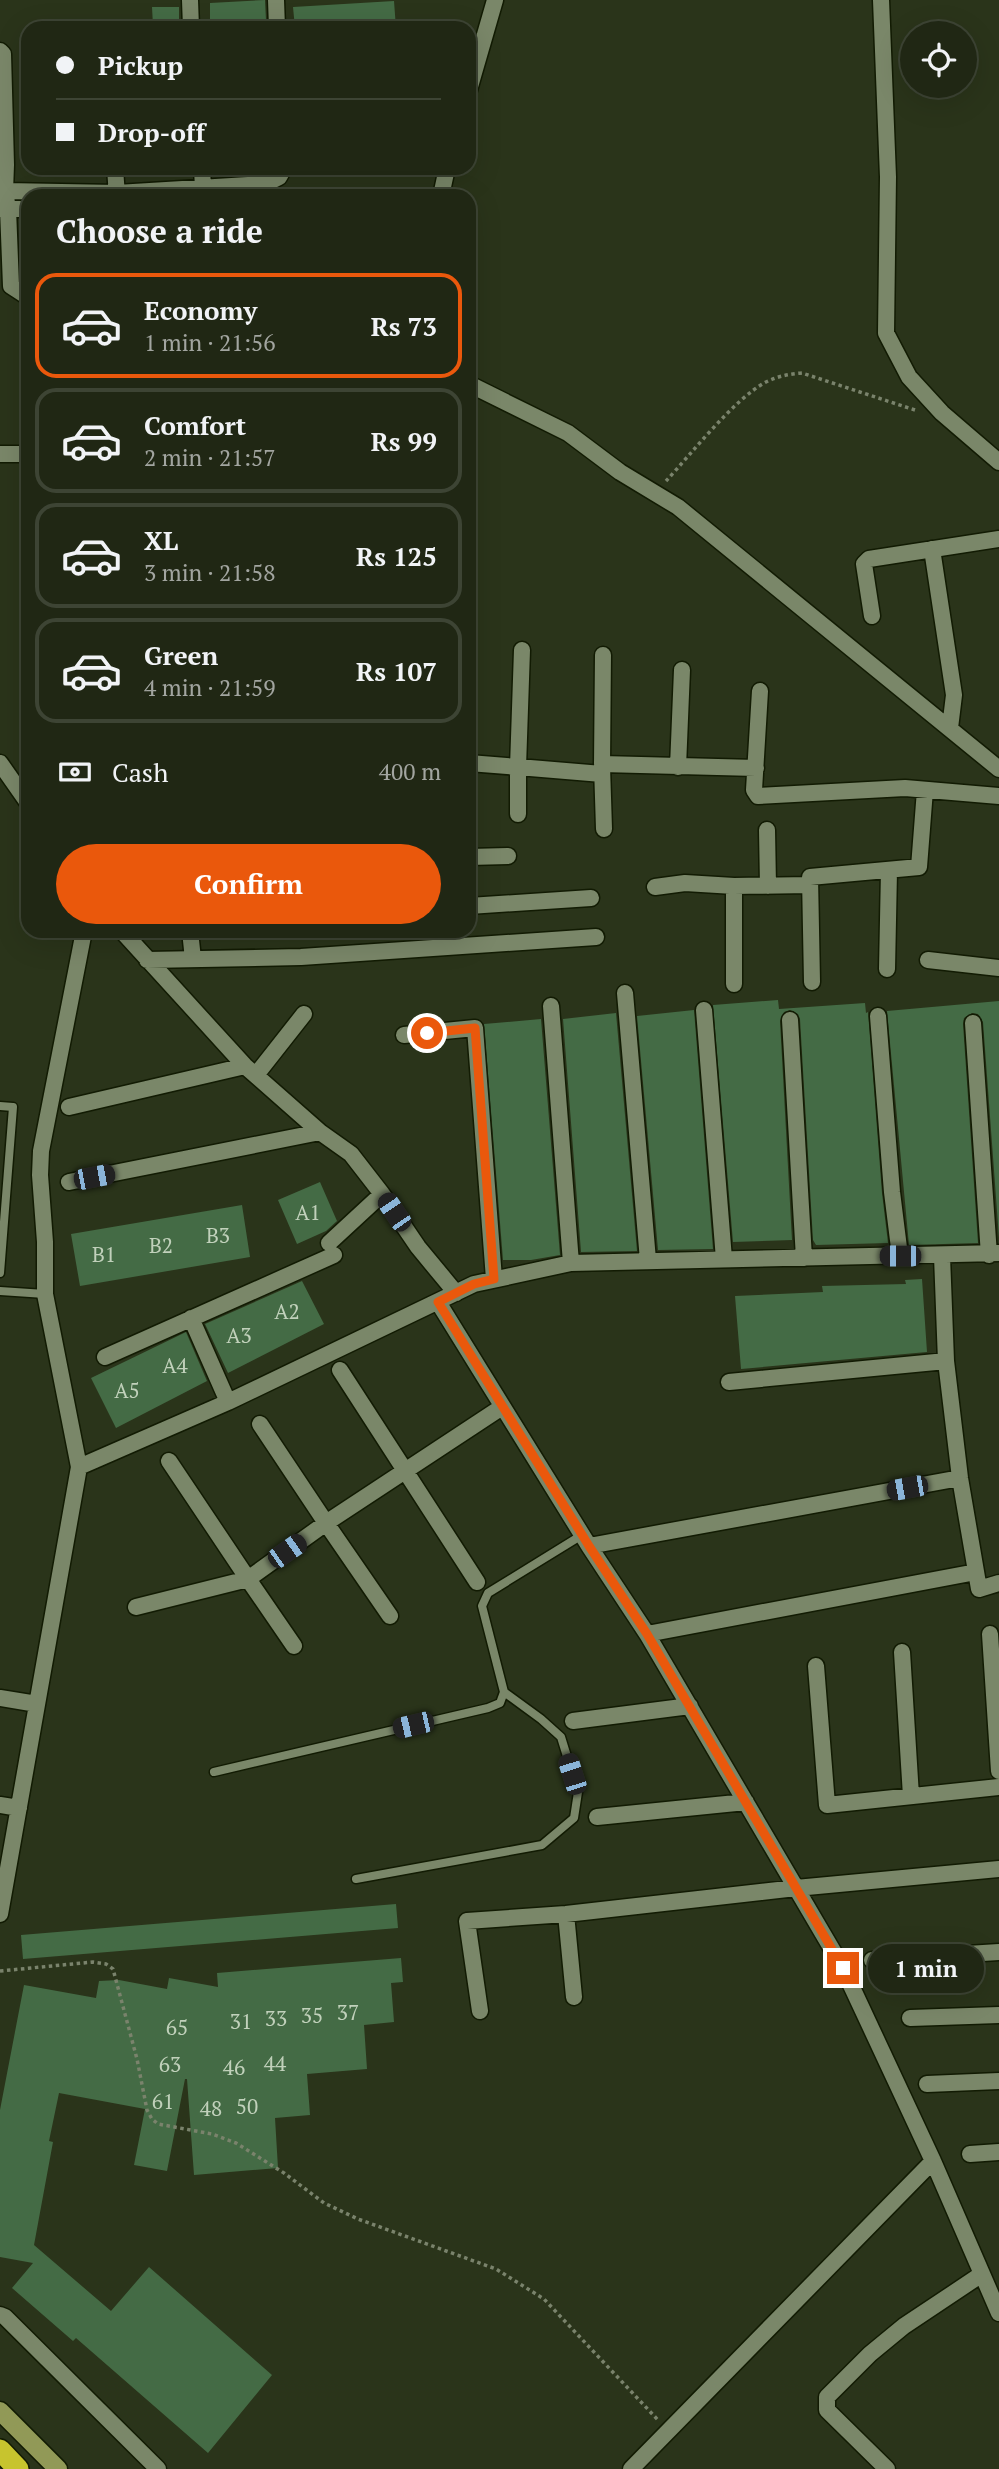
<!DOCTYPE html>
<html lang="en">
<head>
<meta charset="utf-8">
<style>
  :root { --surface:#202714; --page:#282f1d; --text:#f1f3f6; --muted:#a2a5a0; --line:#3d4434; --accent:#ea580c }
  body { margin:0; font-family:"PT Serif",serif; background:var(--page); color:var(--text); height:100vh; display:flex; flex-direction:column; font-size:26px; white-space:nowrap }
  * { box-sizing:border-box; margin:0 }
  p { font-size:23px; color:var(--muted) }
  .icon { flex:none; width:38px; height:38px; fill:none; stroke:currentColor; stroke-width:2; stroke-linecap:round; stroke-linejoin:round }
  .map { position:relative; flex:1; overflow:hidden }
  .panel { position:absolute; left:21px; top:189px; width:455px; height:749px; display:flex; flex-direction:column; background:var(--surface); border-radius:21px; box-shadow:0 7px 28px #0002,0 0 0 2px var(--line) }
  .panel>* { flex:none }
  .top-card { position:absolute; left:21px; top:21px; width:455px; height:154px; border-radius:21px; box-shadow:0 7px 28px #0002,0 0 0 2px var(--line); display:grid; align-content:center; height:154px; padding:0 35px; background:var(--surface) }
  .controls { position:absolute; left:900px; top:21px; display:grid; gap:14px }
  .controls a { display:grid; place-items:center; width:77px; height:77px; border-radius:50%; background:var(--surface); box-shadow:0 7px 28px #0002,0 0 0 2px var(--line); font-size:35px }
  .end { position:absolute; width:32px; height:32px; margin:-16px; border:9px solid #ea580c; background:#fff; box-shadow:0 0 0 4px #fff }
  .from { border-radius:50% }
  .bubble { position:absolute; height:49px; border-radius:24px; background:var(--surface); box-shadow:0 7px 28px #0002,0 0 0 2px var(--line); font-size:23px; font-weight:700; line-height:49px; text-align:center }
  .car { position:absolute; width:21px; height:42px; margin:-21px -10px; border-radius:9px; box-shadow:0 0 5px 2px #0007; background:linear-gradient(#222 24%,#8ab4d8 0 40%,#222 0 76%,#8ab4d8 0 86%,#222 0) }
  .top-card b { display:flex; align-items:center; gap:24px; height:66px; font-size:26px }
  .top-card b+b { border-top:2px solid var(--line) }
  .top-card i { width:18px; height:18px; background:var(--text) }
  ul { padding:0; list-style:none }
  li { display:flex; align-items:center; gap:21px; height:105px; margin:0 14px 10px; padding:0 21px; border:4px solid var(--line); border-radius:21px }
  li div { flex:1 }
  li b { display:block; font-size:26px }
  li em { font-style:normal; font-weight:700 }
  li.current { border-color:var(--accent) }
  li>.icon { width:63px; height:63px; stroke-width:1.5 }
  h2 { padding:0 35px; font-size:32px; line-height:84px }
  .pay { display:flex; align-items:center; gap:18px; height:77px; padding:0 35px; font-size:26px }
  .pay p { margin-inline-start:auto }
  .button { display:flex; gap:14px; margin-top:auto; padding:14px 35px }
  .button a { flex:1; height:80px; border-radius:42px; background:var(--accent); color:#fff; font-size:28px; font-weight:700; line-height:80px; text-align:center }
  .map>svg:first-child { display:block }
  .building { fill:#446b45 }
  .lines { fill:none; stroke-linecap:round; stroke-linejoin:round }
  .lane-casing { stroke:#121b03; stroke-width:11 }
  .street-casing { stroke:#121b03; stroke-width:19 }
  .secondary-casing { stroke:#121b03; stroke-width:21 }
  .highway-casing { stroke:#121b03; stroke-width:24 }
  .path { stroke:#7a836c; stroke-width:3.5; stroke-dasharray:3.5 3.5; stroke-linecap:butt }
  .lane { stroke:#7a8769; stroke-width:8 }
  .street { stroke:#7a8769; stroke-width:16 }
  .secondary { stroke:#919957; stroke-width:18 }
  .highway { stroke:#c7c42e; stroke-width:21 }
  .route { stroke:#ea580c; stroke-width:9 }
  .labels { text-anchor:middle; stroke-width:6; stroke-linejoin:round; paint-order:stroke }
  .number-label { font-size:21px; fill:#c1d1bb }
</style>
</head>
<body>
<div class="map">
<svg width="999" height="2469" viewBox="0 0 999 2469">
  <rect width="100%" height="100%" fill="#2a341a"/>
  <!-- building -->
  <path class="building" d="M265,0L266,20L210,23V3Z
    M394,1L396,28H295L293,7Z
    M152,7H179V25L153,26Z
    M778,1000L779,1009L865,1003L866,1013L868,1012L882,1193L888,1243L816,1245L813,1240L800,1019L798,1014L790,1010L784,1012L780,1021L792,1240L733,1242L713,1005Z
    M999,1001V1238L983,1022L978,1014L972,1013L964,1018L963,1024L978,1243L909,1245L887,1011Z
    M694,1010L713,1249L658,1250L637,1016Z
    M616,1013L637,1251L581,1252L563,1019Z
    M541,1019L560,1255L531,1260H503L484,1024Z
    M320,1182L337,1221L326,1231L297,1244L278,1200Z
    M242,1205L250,1257L80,1286L71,1234Z
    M922,1279L927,1352L741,1369L735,1296L823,1292L822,1286L906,1284L905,1280Z
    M302,1281L324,1324L228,1373L205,1324Z
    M186,1332L207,1381L116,1428L91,1378Z
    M396,1904L398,1928L23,1959L21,1935Z
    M401,1958L403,1982L391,1983L394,2022L364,2025L367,2069L307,2074L310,2115L275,2118L278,2168L194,2175L187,2079H185L167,2171L134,2165L145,2109L59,2093L49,2141L53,2142L34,2245L111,2311L149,2267L272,2375L208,2453L76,2338L73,2341L12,2288L33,2263L0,2257V2110L24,1985L96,1998L99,1981L119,1980L167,1989L169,1978L218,1987L217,1973Z"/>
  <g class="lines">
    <defs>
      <path id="lane" d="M0,1106L13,1107L0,1273
        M0,1291L45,1294
        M214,1772L488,1708L500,1703L504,1692L482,1606L488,1593L582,1535
        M356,1879L542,1845L574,1818L578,1792L561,1737L541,1719L504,1692"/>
      <path id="street" d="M190,0L191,28
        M276,0L277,28
        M881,0L888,177L886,333L909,377L942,413L999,462
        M0,51L3,54L6,165
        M469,90L495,0
        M0,162L6,165L5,191L8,209H28
        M115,168L117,196
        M202,168L203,188
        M5,191L117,193L265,184L279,177L284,168
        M441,196L447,168
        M0,209H8L11,286L28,297
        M469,384L568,433L620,472L678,507L999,769
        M0,454H28
        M932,549L954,695L950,728
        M872,616L864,564L869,559L999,539
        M603,655L602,764L756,768
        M760,691L754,790L758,796L905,788L999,796
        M0,763L28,803
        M469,763L518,767L522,650
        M602,766L604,829
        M678,767L682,670
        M518,814V767L602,774
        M767,830L768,886
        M469,857L508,856
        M655,887L685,883L734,886
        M469,906L591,898
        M122,931L245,1066L320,1132L351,1154L382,1194L418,1247L456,1293
        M190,931L193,959
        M147,960L301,957L596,937
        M928,960L999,968
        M887,969L889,871
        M812,982L810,877L919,867L925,790
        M734,984V886L810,885
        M625,993L648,1260
        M551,1006L571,1263
        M704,1010L724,1259
        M878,1016L892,1192L900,1256
        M790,1020L804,1258
        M973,1023L989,1255
        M404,1035L475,1028L494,1279
        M256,1075L304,1014
        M69,1107L245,1066
        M69,1182L320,1132
        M329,1243L382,1194
        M942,1256L946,1361L960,1478L979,1589L999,1583
        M438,1302L589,1546L647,1634L843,1968L933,2161L999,2313
        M191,1318L228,1402
        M105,1357L334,1255
        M340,1370L477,1582
        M729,1382L946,1361
        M260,1424L326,1523L502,1407
        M169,1461L248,1579L326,1523L390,1616
        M79,1467L228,1402L474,1284L571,1263L999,1253
        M589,1546L960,1478
        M136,1607L248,1579L294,1646
        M647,1634L976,1572
        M990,1634L999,1771
        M902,1652L911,1796
        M816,1666L827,1805L999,1787
        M0,1698L37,1704
        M573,1721L690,1706
        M0,1805L19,1808
        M597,1817L746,1802
        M0,1914L79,1467L45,1294V1242L40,1175L41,1151L84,931
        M566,1914L574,1997
        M872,1960L999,1952
        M480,2011L467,1921L566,1914L796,1888L999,1869
        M910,2018L999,2015
        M927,2084L999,2081
        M970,2154L999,2152
        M0,2315L5,2317L158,2469
        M631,2469L933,2161
        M887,2469L827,2410V2397L870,2354L904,2326L982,2274"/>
      <path id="secondary" d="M0,2411L58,2469"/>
      <path id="highway" d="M0,2450L18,2469"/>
    </defs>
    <!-- lane casing -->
    <use href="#lane" class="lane-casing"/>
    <!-- street casing -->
    <use href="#street" class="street-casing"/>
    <!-- secondary casing -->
    <use href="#secondary" class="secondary-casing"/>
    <!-- highway casing -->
    <use href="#highway" class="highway-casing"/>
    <!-- path -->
    <path class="path" d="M666,481C692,453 734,399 766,382C778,376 789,374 802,373L918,411
      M0,1971L93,1962L106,1964L113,1969L137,2059L147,2110L152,2119L158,2124L212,2134L236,2143L284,2173L324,2203L358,2219L496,2269L544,2299L658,2420"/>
    <!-- lane -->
    <use href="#lane" class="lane"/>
    <!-- street -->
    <use href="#street" class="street"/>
    <!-- secondary -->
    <use href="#secondary" class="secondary"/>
    <!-- highway -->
    <use href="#highway" class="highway"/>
  </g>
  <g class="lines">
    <!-- route -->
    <path class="route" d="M427,1033L475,1028L494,1279L474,1284L438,1302L589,1546L647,1634L843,1968"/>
  </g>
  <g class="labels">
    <!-- number labels -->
    <g class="number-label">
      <text x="308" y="1220">A1</text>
      <text x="218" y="1243">B3</text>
      <text x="161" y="1253">B2</text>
      <text x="104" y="1262">B1</text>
      <text x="287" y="1319">A2</text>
      <text x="239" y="1343">A3</text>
      <text x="175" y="1373">A4</text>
      <text x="127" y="1398">A5</text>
      <text x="348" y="2020">37</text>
      <text x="312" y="2023">35</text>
      <text x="276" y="2026">33</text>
      <text x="241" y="2029">31</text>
      <text x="177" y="2035">65</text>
      <text x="275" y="2071">44</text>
      <text x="170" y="2072">63</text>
      <text x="234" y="2075">46</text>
      <text x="163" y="2109">61</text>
      <text x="247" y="2114">50</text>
      <text x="211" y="2116">48</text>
    </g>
  </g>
</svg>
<div class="controls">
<a><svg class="icon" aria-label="locate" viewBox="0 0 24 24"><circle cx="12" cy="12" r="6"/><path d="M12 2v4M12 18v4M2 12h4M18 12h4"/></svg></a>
</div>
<i class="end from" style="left:427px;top:1033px"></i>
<i class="end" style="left:843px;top:1968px"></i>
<div class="bubble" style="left:868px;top:1944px;width:116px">1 min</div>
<i class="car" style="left:94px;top:1177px;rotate:79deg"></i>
<i class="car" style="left:394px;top:1212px;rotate:326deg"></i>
<i class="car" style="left:900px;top:1256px;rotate:270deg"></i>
<i class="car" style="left:907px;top:1488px;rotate:260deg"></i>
<i class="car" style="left:287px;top:1551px;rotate:55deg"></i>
<i class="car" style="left:413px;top:1725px;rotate:257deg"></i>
<i class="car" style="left:572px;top:1774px;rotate:342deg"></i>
<div class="top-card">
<b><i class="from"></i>Pickup</b>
<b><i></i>Drop-off</b>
</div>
<section class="panel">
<h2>Choose a ride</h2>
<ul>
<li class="current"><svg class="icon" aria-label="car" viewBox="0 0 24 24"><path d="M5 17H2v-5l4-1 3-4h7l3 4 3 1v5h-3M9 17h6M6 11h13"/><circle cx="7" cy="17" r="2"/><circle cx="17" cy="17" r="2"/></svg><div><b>Economy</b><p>1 min · 21:56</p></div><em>Rs 73</em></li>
<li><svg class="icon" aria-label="car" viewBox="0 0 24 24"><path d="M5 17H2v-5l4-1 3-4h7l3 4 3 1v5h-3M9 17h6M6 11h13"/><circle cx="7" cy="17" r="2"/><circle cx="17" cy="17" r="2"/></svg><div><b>Comfort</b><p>2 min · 21:57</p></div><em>Rs 99</em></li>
<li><svg class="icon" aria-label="car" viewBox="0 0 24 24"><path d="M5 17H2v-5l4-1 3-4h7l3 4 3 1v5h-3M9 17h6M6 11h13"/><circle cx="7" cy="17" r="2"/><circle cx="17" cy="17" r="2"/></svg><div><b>XL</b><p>3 min · 21:58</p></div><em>Rs 125</em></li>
<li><svg class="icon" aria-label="car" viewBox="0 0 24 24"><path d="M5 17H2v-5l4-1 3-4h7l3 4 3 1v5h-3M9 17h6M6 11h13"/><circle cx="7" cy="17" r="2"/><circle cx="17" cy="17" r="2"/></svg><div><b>Green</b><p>4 min · 21:59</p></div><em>Rs 107</em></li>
</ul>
<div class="pay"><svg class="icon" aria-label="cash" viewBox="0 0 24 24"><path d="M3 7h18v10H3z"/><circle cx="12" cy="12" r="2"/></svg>Cash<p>400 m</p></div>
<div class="button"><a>Confirm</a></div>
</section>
</div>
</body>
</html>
